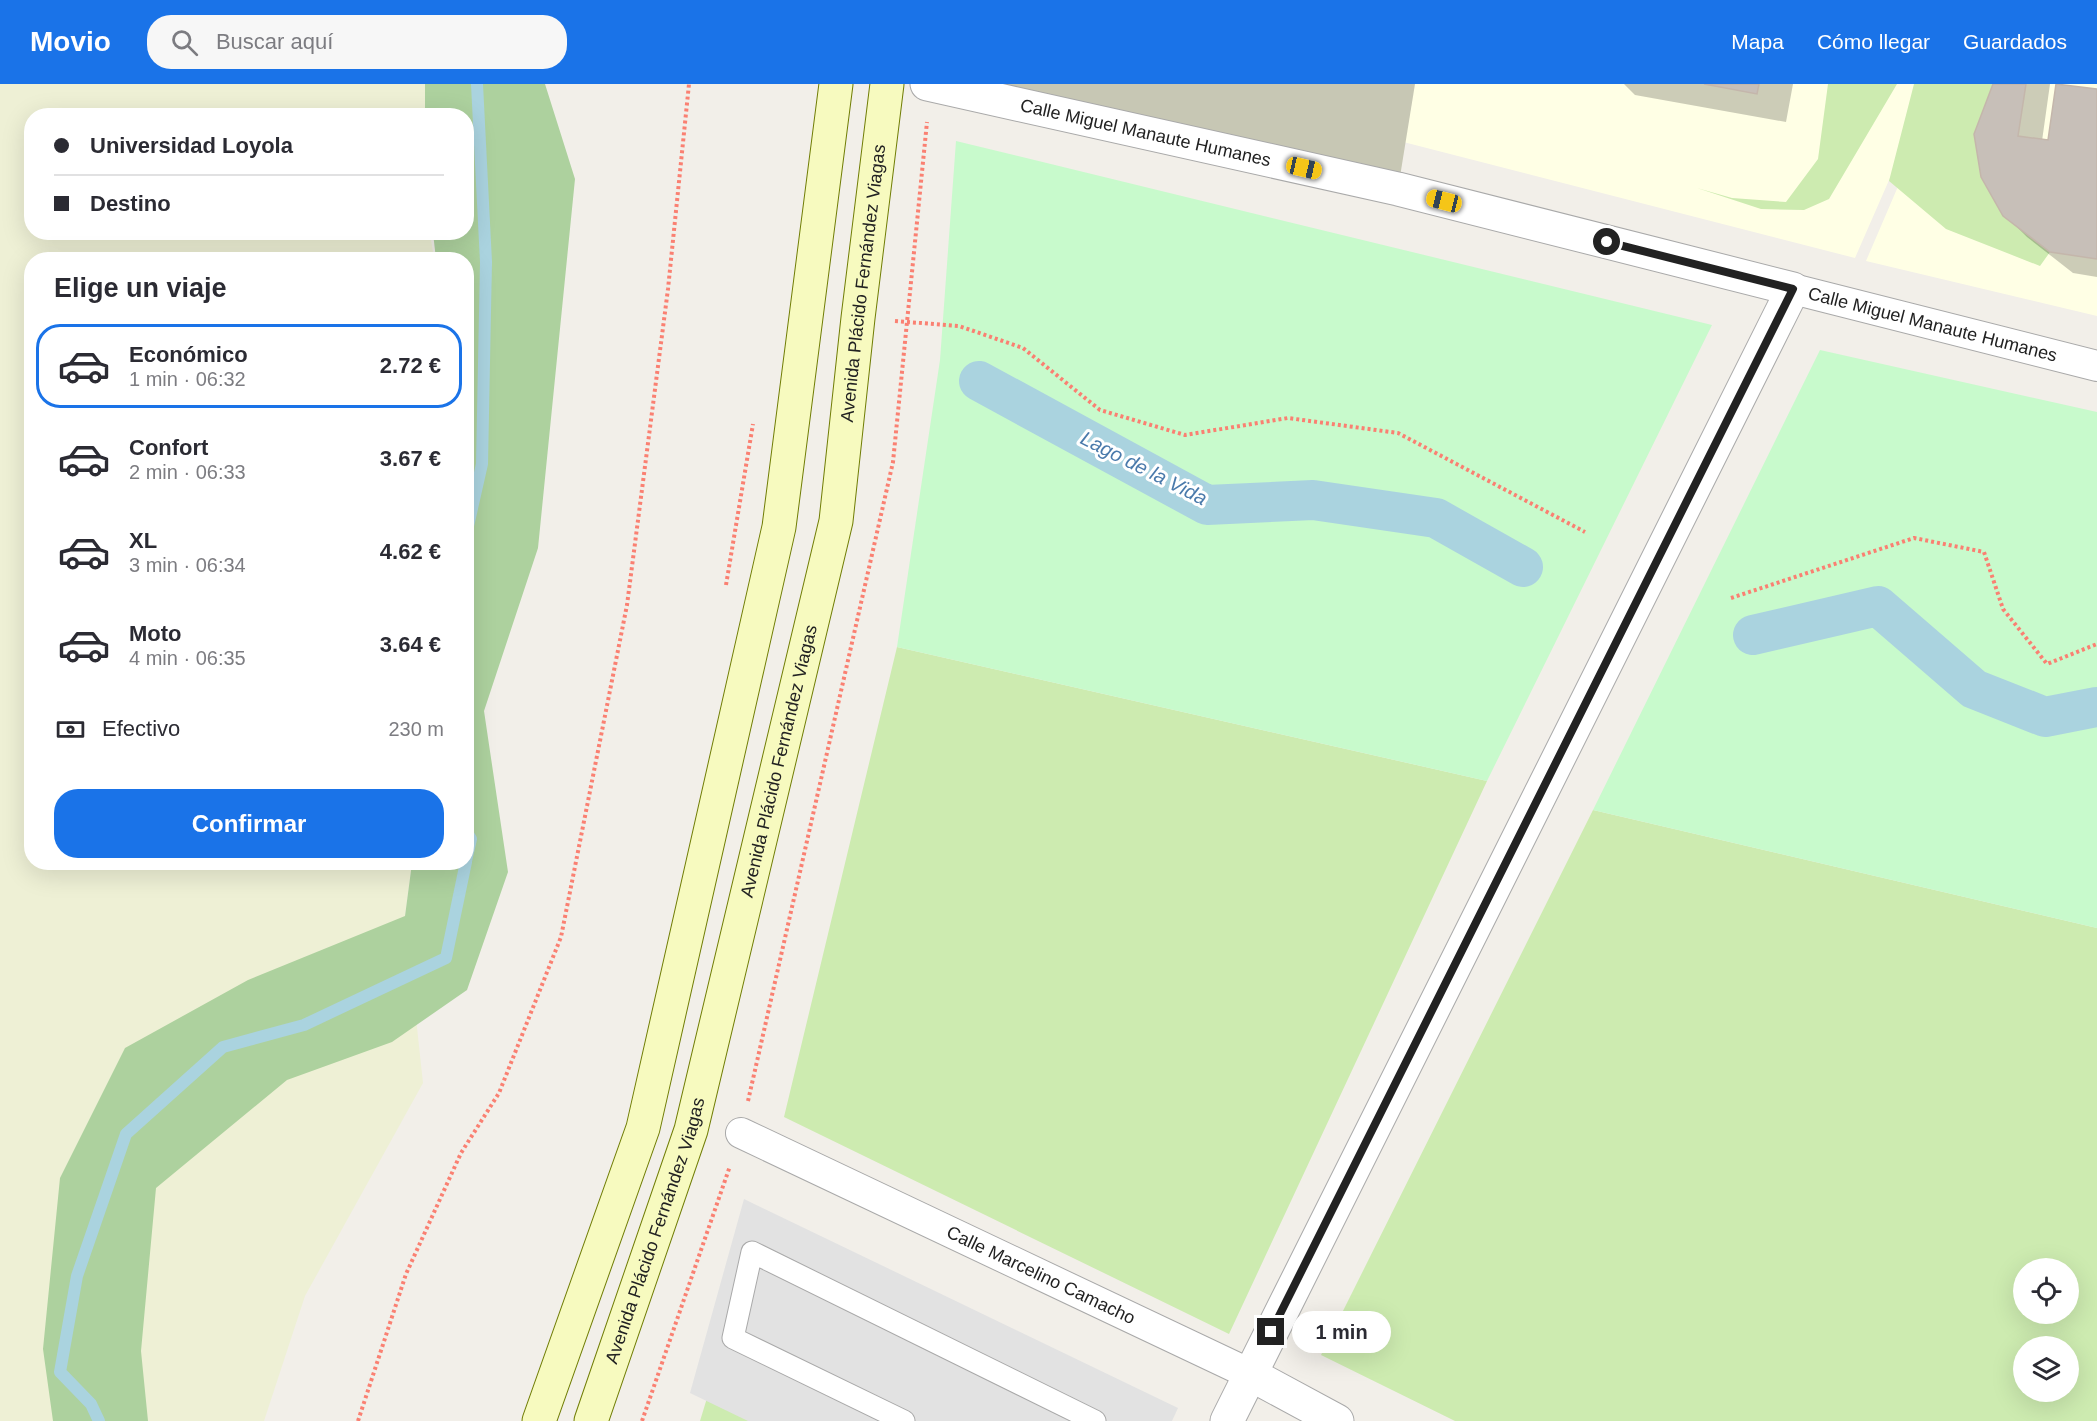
<!DOCTYPE html>
<html lang="es">
<head>
<meta charset="utf-8">
<style>
  :root { --surface:#fff; --page:#f7f7f7; --text:#2b2b33; --muted:#7c7c81; --line:#e1e1e2; --accent:#1a73e8 }
  body { margin:0; font-family:Helvetica,sans-serif; background:var(--page); color:var(--text); height:100vh; display:flex; flex-direction:column; font-size:22px; white-space:nowrap }
  * { box-sizing:border-box; margin:0 }
  p { font-size:20px; color:var(--muted) }
  .icon { flex:none; width:33px; height:33px; fill:none; stroke:currentColor; stroke-width:2; stroke-linecap:round; stroke-linejoin:round }
  .map { position:relative; flex:1; overflow:hidden }
  .details { position:absolute; left:24px; top:168px; width:450px; height:618px; display:flex; flex-direction:column; background:var(--surface); border-radius:24px; box-shadow:0 6px 24px #0002 }
  .details>* { flex:none }
  .banner { position:absolute; left:24px; top:24px; width:450px; height:132px; border-radius:24px; box-shadow:0 6px 24px #0002; display:grid; align-content:center; height:132px; padding:0 30px; background:var(--surface) }
  .controls { position:absolute; left:2013px; top:1174px; display:grid; gap:12px }
  .controls a { display:grid; place-items:center; width:66px; height:66px; border-radius:50%; background:var(--surface); box-shadow:0 6px 24px #0002; font-size:30px }
  .end { position:absolute; width:27px; height:27px; margin:-14px; border:8px solid #222; background:#fff; box-shadow:0 0 0 3px #fff }
  .from { border-radius:50% }
  .bubble { position:absolute; height:42px; border-radius:21px; background:var(--surface); box-shadow:0 6px 24px #0002; font-size:20px; font-weight:700; line-height:42px; text-align:center }
  .car { position:absolute; width:18px; height:36px; margin:-18px -9px; border-radius:8px; box-shadow:0 0 4px 2px #0007; background:linear-gradient(#f5c518 24%,#345 0 40%,#f5c518 0 76%,#345 0 86%,#f5c518 0) }
  .banner b { display:flex; align-items:center; gap:21px; height:57px; font-size:22px }
  .banner b+b { border-top:2px solid var(--line) }
  .banner i { width:15px; height:15px; background:var(--text) }
  ul { padding:0; list-style:none }
  li { display:flex; align-items:center; gap:18px; height:84px; margin:0 12px 9px; padding:0 18px; border:3px solid transparent; border-radius:24px }
  li div { flex:1 }
  li b { display:block; font-size:22px }
  li em { font-style:normal; font-weight:700 }
  li.active { border-color:var(--accent) }
  li>.icon { width:54px; height:54px; stroke-width:1.5 }
  h2 { padding:0 30px; font-size:27px; line-height:72px }
  .pay { display:flex; align-items:center; gap:15px; height:66px; padding:0 30px; font-size:22px }
  .pay p { margin-inline-start:auto }
  .primary-button { display:flex; gap:12px; margin-top:auto; padding:12px 30px }
  .primary-button a { flex:1; height:69px; border-radius:24px; background:var(--accent); color:#fff; font-size:24px; font-weight:700; line-height:69px; text-align:center }
  header { display:flex; align-items:center; gap:36px; box-sizing:border-box; height:84px; padding:0 30px; background:var(--accent); color:#fff }
  header strong { font-size:28px }
  nav { display:flex; gap:33px; margin-inline-start:auto; font-size:21px }
  .search { width:420px; height:54px; background:var(--page); display:flex; align-items:center; gap:15px; box-sizing:border-box; padding:0 21px; border-radius:24px; color:var(--muted); font-size:22px }
  .map>svg:first-child { display:block }
  .education { fill:#ffffe5 }
  .construction { fill:#c7c7b4 }
  .farmland { fill:#eef0d5 }
  .grass { fill:#cdebb0; fill-rule:evenodd }
  .forest { fill:#add19e }
  .park { fill:#c8facc }
  .parking { fill:#e2e2e2 }
  .shadow { fill:#0003 }
  .lines { fill:none; stroke-linecap:round; stroke-linejoin:round }
  .stream { stroke:#aad3df; stroke-width:12 }
  .canal { stroke:#aad3df; stroke-width:40 }
  .building { fill:#c7bfb8; stroke:#c4b6ab; stroke-width:1.5 }
  .service-casing { stroke:#a9a9a9; stroke-width:23 }
  .pedestrian-casing { stroke:#a9a9a9; stroke-width:32 }
  .minor-casing { stroke:#a9a9a9; stroke-width:35 }
  .secondary-casing { stroke:#707d05; stroke-width:35 }
  .path { stroke:#fa8072; stroke-width:4; stroke-dasharray:3 3; stroke-linecap:butt }
  .service { stroke:#fff; stroke-width:21 }
  .pedestrian { stroke:#fff; stroke-width:30 }
  .minor { stroke:#fff; stroke-width:33 }
  .secondary { stroke:#f7fabf; stroke-width:33 }
  .route { stroke:#222; stroke-width:8 }
  .labels { text-anchor:middle; stroke-width:6; stroke-linejoin:round; paint-order:stroke }
  .street-label { font-size:18px; fill:#222; stroke:#fff }
  .water-label { font-size:20px; font-style:italic; fill:#4a7aab; stroke:#fff }
</style>
</head>
<body>
<header>
<strong>Movio</strong>
<div class="search"><svg class="icon" aria-label="search" viewBox="0 0 24 24"><circle cx="10" cy="10" r="6"/><path d="M15 15l6 6"/></svg>Buscar aquí</div>
<nav><a>Mapa</a><a>Cómo llegar</a><a>Guardados</a></nav>
</header>
<div class="map">
<svg width="2097" height="1337" viewBox="0 0 2097 1337">
  <rect width="100%" height="100%" fill="#f2efe9"/>
  <!-- education -->
  <path class="education" d="M1178,0H1931L1855,174Z
    M1942,0H2097V232L1866,177Z"/>
  <!-- construction -->
  <path class="construction" d="M930,0H1415L1398,105Z"/>
  <!-- farmland -->
  <path class="farmland" d="M0,0H425V31L32,32V148L430,149L434,175L32,176V778L412,779L405,832L423,999L305,1212L264,1337H0Z"/>
  <!-- grass -->
  <path class="grass" d="M1828,0H1897L1829,115L1804,126L1761,125L1697,104L1732,114L1786,118L1818,75Z
    M1914,0H1993L1974,50L1981,93L2003,132L2050,168L2040,182L1946,145L1889,97Z
    M897,563L1487,697L1229,1250L784,1033Z
    M1593,726L2097,844V1337H1455L1321,1271ZM2024,1185H2068V1230H2024ZM2024,1263H2068V1308H2024Z
    M707,1314L754,1337H700Z"/>
  <!-- forest -->
  <path class="forest" d="M425,0H545L575,95L538,464L484,627L508,788L467,906L392,958L287,996L156,1104L141,1267L148,1337H53L43,1265L60,1094L125,964L248,896L405,832L412,779L466,778V176L436,175L433,149L466,148V32L425,31Z"/>
  <!-- park -->
  <path class="park" d="M956,57L1712,241L1487,697L897,563L940,276Z
    M1820,266L2097,328V844L1593,726Z"/>
  <!-- parking -->
  <path class="parking" d="M744,1115L1178,1324L1172,1337H748L690,1309Z"/>
  <!-- shadow -->
  <path class="shadow" d="M1624,0H1793L1786,38L1635,11Z
    M1995,0H2050L2042,57L2049,58L2097,7V193L2073,189L2027,153L2005,131Z"/>
  <g class="lines">
    <!-- stream -->
    <path class="stream" d="M466,451L482,380L486,178L477,0
      M466,747L471,755L466,777
      M99,1337L91,1320L60,1288L77,1192L126,1050L223,963L304,941L446,874L466,778"/>
    <!-- canal -->
    <path class="canal" d="M979,297L1207,421L1313,416L1436,434L1523,483
      M1753,551L1878,522L1974,605L2045,633L2097,623"/>
  </g>
  <!-- building -->
  <path class="building" d="M1704,0H1759L1757,10Z
    M1993,0H2026L2018,52L2048,56L2056,0L2097,5V175L2050,168L2003,132L1981,93L1974,50Z"/>
  <g class="lines">
    <defs>
      <path id="service" d="M904,1337L733,1254L752,1168L1095,1337"/>
      <g id="pedestrian">
        <path id="s1" d="M1793,205L2097,282"/>
        <path id="s2" d="M741,1049L1250,1290"/>
      </g>
      <g id="minor">
        <path id="s3" d="M927,0L1398,105L1793,205L1227,1337"/>
        <path d="M1250,1290L1337,1337"/>
      </g>
      <g id="secondary">
        <path d="M539,1337L643,1044L779,443L836,0"/>
        <path id="s4" d="M591,1337L691,1046L836,437L858,234L887,0"/>
      </g>
    </defs>
    <!-- service casing -->
    <use href="#service" class="service-casing"/>
    <!-- pedestrian casing -->
    <use href="#pedestrian" class="pedestrian-casing"/>
    <!-- minor casing -->
    <use href="#minor" class="minor-casing"/>
    <!-- secondary casing -->
    <use href="#secondary" class="secondary-casing"/>
    <!-- path -->
    <path class="path" d="M895,237L959,242L1023,264L1100,326L1185,351L1288,334L1398,349L1585,448
      M726,501L753,340
      M1731,514L1914,454L1984,468L2003,525L2047,580L2097,560
      M748,1017L893,378L927,38
      M358,1337L406,1190L461,1069L499,1009L561,853L627,521L668,205L689,0
      M642,1337L730,1082"/>
    <!-- service -->
    <use href="#service" class="service"/>
    <!-- pedestrian -->
    <use href="#pedestrian" class="pedestrian"/>
    <!-- minor -->
    <use href="#minor" class="minor"/>
    <!-- secondary -->
    <use href="#secondary" class="secondary"/>
  </g>
  <g class="lines">
    <!-- route -->
    <path class="route" d="M1271,1248L1793,205L1607,158"/>
  </g>
  <g class="labels">
    <!-- street labels -->
    <g class="street-label">
      <text dy="6" stroke="none"><textPath href="#s3" startOffset="224">Calle Miguel Manaute Humanes</textPath></text>
      <text dy="6" stroke="none"><textPath href="#s4" startOffset="1173">Avenida Plácido Fernández Viagas</textPath></text>
      <text dy="6" stroke="none"><textPath href="#s1" startOffset="144">Calle Miguel Manaute Humanes</textPath></text>
      <text dy="6" stroke="none"><textPath href="#s4" startOffset="687">Avenida Plácido Fernández Viagas</textPath></text>
      <text dy="6" stroke="none"><textPath href="#s4" startOffset="201">Avenida Plácido Fernández Viagas</textPath></text>
      <text dy="6" stroke="none"><textPath href="#s2" startOffset="332">Calle Marcelino Camacho</textPath></text>
    </g>
    <!-- water labels -->
    <g class="water-label">
      <text transform="translate(1144 384) rotate(27)" y="7">Lago de la Vida</text>
    </g>
  </g>
</svg>
<div class="controls">
<a><svg class="icon" aria-label="locate" viewBox="0 0 24 24"><circle cx="12" cy="12" r="6"/><path d="M12 2v4M12 18v4M2 12h4M18 12h4"/></svg></a>
<a><svg class="icon" aria-label="layers" viewBox="0 0 24 24"><path d="M12 4l9 5-9 5-9-5zM3 14l9 5 9-5"/></svg></a>
</div>
<i class="end from" style="left:1607px;top:158px"></i>
<i class="end" style="left:1271px;top:1248px"></i>
<div class="bubble" style="left:1292px;top:1227px;width:99px">1 min</div>
<i class="car" style="left:1304px;top:84px;rotate:103deg"></i>
<i class="car" style="left:1444px;top:117px;rotate:284deg"></i>
<div class="banner">
<b><i class="from"></i>Universidad Loyola</b>
<b><i></i>Destino</b>
</div>
<section class="details">
<h2>Elige un viaje</h2>
<ul>
<li class="active"><svg class="icon" aria-label="car" viewBox="0 0 24 24"><path d="M5 17H2v-5l4-1 3-4h7l3 4 3 1v5h-3M9 17h6M6 11h13"/><circle cx="7" cy="17" r="2"/><circle cx="17" cy="17" r="2"/></svg><div><b>Económico</b><p>1 min · 06:32</p></div><em>2.72 €</em></li>
<li><svg class="icon" aria-label="car" viewBox="0 0 24 24"><path d="M5 17H2v-5l4-1 3-4h7l3 4 3 1v5h-3M9 17h6M6 11h13"/><circle cx="7" cy="17" r="2"/><circle cx="17" cy="17" r="2"/></svg><div><b>Confort</b><p>2 min · 06:33</p></div><em>3.67 €</em></li>
<li><svg class="icon" aria-label="car" viewBox="0 0 24 24"><path d="M5 17H2v-5l4-1 3-4h7l3 4 3 1v5h-3M9 17h6M6 11h13"/><circle cx="7" cy="17" r="2"/><circle cx="17" cy="17" r="2"/></svg><div><b>XL</b><p>3 min · 06:34</p></div><em>4.62 €</em></li>
<li><svg class="icon" aria-label="car" viewBox="0 0 24 24"><path d="M5 17H2v-5l4-1 3-4h7l3 4 3 1v5h-3M9 17h6M6 11h13"/><circle cx="7" cy="17" r="2"/><circle cx="17" cy="17" r="2"/></svg><div><b>Moto</b><p>4 min · 06:35</p></div><em>3.64 €</em></li>
</ul>
<div class="pay"><svg class="icon" aria-label="cash" viewBox="0 0 24 24"><path d="M3 7h18v10H3z"/><circle cx="12" cy="12" r="2"/></svg>Efectivo<p>230 m</p></div>
<div class="primary-button"><a>Confirmar</a></div>
</section>
</div>
</body>
</html>
